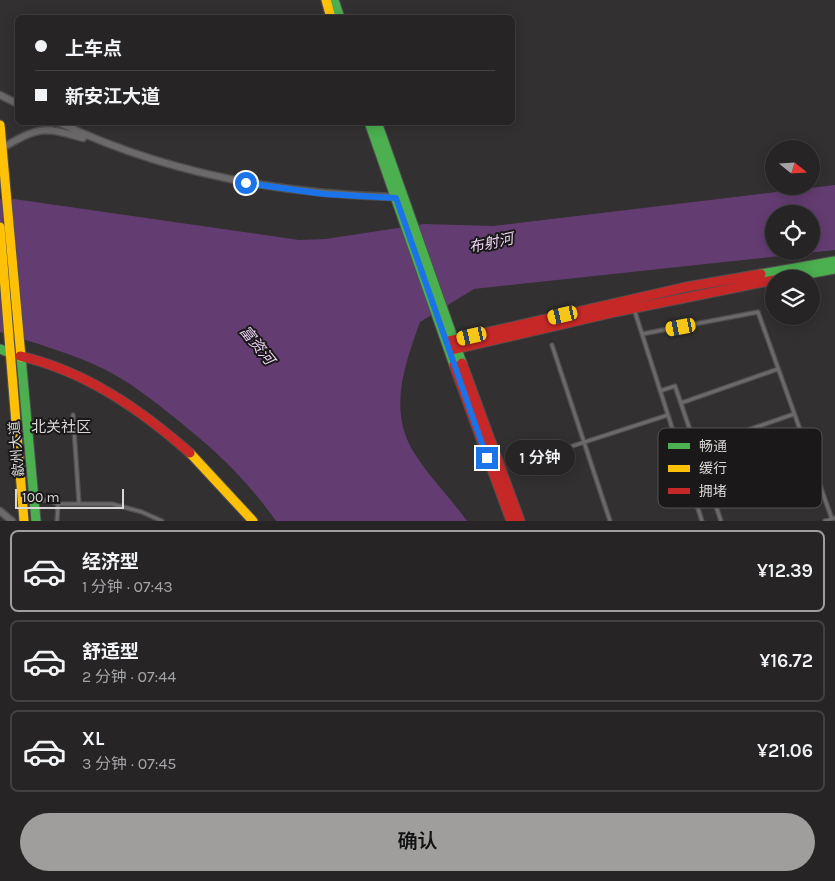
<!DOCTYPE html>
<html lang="zh">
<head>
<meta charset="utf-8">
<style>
  :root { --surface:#262425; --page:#323032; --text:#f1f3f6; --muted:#a4a4a7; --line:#424142; --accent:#a09d9d }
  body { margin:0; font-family:Karla,"Noto Sans SC",sans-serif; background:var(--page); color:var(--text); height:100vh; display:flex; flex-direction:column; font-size:19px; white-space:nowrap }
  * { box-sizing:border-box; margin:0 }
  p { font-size:16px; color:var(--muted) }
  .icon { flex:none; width:28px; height:28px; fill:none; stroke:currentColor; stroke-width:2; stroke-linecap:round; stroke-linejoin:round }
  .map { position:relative; height:521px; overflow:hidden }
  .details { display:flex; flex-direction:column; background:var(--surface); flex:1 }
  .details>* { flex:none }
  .guide { position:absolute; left:15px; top:15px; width:500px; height:110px; border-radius:8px; box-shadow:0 2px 12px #0003,0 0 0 1px var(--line); display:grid; align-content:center; height:110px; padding:0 20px; background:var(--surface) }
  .needle { width:32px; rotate:108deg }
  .buttons { position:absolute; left:765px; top:140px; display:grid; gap:10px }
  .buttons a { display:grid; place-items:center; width:55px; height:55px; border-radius:50%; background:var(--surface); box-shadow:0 2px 12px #0003,0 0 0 1px var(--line); font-size:25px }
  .scale { position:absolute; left:15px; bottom:12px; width:109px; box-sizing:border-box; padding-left:5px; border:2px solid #dad7d7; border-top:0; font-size:14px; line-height:18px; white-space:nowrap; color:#dad7d7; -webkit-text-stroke:4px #1a1818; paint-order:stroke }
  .end { position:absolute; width:22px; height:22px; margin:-11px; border:6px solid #1a73e8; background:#fff; box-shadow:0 0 0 2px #fff }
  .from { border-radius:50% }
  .bubble { position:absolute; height:35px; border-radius:18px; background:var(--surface); box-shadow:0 2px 12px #0003,0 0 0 1px var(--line); font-size:16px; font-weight:600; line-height:35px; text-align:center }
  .car { position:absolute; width:15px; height:30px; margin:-15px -8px; border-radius:6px; box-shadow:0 0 4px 1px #0007; background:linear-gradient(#f5c518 24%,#345 0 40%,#f5c518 0 76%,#345 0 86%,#f5c518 0) }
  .guide b { display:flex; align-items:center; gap:18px; height:48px; font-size:19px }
  .guide b+b { border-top:1px solid var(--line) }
  .guide i { width:12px; height:12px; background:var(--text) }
  ul { padding:9px 0 0; list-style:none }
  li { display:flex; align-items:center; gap:15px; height:82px; margin:0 10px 8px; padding:0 10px; border:2px solid var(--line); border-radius:8px }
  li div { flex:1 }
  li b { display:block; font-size:19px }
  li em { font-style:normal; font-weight:600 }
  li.active { border-color:var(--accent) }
  li>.icon { width:45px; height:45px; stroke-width:1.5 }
  .primary-button { display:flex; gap:10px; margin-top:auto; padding:10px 20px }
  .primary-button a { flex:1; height:58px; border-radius:30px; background:var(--accent); color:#111; font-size:20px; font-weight:600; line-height:58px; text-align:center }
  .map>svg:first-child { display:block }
  .water { fill:#633d72; fill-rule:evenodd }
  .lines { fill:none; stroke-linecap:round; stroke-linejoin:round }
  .lane-casing { stroke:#504e4f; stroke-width:5.5 }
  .street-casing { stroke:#504e4f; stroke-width:9 }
  .fast-casing { stroke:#504e4f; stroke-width:11 }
  .slow-casing { stroke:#504e4f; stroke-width:11 }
  .jam-casing { stroke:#504e4f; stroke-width:11 }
  .lane { stroke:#6b6969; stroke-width:3 }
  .street { stroke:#6b6969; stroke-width:6 }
  .fast { stroke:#4caf50; stroke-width:9 }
  .slow { stroke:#ffc107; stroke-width:9 }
  .jam { stroke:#c62828; stroke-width:9 }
  .route { stroke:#1a73e8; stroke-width:6 }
  .labels { text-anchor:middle; stroke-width:4; stroke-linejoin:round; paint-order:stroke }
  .street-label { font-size:14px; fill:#dad7d7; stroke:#1a1818 }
  .water-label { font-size:15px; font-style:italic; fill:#ead2f4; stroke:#1a1818 }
  .neighbourhood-label { font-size:15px; fill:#dad7d7; stroke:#1a1818 }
  .key { fill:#1a1818; stroke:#545151; stroke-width:1 }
  .key-label { font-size:14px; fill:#dad7d7 }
</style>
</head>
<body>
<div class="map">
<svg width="835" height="521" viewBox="0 0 835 521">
  <rect width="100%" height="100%" fill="#333031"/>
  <!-- water -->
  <path class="water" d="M835,185V250L474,289L420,322C405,364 388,409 413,451C428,476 450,497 467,521H276C244,476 213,448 170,414C149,397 128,381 104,369C71,353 35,343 0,332V199L11,201L14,199L299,240L326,239L424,224L493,226ZM774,214H811V251H774Z"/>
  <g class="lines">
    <defs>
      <path id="lane" d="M634,309L702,521
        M642,334L758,312L832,519
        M552,345L610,521
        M660,391L675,386L721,521
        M681,403L778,369
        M73,415L79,503
        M696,448L794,414
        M517,464L668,415
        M712,495L811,461
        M37,500H48L58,504H112L142,512L162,521
        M57,521L58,504
        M825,521L835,518"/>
      <path id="street" d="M0,95L18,104
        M58,122C164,173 278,194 395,197
        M2,148C39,127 42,126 83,138
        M0,511L12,521"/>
      <path id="fast" d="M334,0L340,18
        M369,122L454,365
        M377,122L462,363
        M761,274L835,261
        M781,279L835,269
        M0,349L10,353
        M21,357L36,521"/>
      <path id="slow" d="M326,0L331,18
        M0,125L21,357
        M0,227L24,521
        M190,453L253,521"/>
      <path id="jam" d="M449,341L686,287L761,274
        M451,350L615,312L774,280
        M20,356C85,371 140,409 190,453
        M462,363L520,521
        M454,365L511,521"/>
    </defs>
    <!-- lane casing -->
    <use href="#lane" class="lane-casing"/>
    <!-- street casing -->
    <use href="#street" class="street-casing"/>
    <!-- fast casing -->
    <use href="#fast" class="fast-casing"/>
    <!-- slow casing -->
    <use href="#slow" class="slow-casing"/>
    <!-- jam casing -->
    <use href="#jam" class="jam-casing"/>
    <!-- lane -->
    <use href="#lane" class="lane"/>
    <!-- street -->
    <use href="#street" class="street"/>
    <!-- fast -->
    <use href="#fast" class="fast"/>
    <!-- slow -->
    <use href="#slow" class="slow"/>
    <!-- jam -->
    <use href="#jam" class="jam"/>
  </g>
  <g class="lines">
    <!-- route -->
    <path class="route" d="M246,183L324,194L396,198L487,458"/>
  </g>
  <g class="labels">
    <!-- street labels -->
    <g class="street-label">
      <text transform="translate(16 449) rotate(-95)" y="5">歙州大道</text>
    </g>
    <!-- water labels -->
    <g class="water-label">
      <text transform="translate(491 243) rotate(-12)" y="5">布射河</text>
      <text transform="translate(257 345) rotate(51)" y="5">富资河</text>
    </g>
    <!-- neighbourhood labels -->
    <g class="neighbourhood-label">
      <text x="61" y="432">北关社区</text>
    </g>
  </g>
  <!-- legend -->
  <rect x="658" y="428" width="164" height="80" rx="8" class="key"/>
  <rect x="668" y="443" width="22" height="6" fill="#4caf50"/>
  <rect x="668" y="465" width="22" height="7" fill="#ffc107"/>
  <rect x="668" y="488" width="22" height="6" fill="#c62828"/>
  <g class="key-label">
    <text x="699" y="451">畅通</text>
    <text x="699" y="473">缓行</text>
    <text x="699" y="496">拥堵</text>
  </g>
</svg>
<div class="buttons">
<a><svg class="needle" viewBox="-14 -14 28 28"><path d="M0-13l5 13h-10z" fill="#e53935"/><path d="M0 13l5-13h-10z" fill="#a4a4a7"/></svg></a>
<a><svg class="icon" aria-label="locate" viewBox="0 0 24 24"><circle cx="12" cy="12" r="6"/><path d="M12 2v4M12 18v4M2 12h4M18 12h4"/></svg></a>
<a><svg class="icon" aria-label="layers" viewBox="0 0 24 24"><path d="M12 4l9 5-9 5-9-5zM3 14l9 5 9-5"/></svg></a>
</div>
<div class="scale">100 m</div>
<i class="end from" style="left:246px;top:183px"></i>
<i class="end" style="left:487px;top:458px"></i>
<div class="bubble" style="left:505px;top:440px;width:70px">1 分钟</div>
<i class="car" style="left:563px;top:315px;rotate:257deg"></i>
<i class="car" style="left:681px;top:327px;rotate:259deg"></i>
<i class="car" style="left:472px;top:336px;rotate:257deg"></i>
<div class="guide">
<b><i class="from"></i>上车点</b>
<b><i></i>新安江大道</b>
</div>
</div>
<section class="details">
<ul>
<li class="active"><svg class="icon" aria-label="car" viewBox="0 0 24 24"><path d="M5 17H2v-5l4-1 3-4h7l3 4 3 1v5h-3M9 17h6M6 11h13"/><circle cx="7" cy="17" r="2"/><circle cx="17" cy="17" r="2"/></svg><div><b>经济型</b><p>1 分钟 · 07:43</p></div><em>¥12.39</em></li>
<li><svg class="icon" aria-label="car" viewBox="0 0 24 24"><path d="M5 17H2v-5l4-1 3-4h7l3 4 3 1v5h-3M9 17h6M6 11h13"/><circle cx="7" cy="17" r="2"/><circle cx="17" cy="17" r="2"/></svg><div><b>舒适型</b><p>2 分钟 · 07:44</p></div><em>¥16.72</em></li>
<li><svg class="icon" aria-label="car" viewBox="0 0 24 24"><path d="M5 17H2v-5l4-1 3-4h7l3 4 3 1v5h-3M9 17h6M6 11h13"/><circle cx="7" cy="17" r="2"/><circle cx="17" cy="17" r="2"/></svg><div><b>XL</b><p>3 分钟 · 07:45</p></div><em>¥21.06</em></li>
</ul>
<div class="primary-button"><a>确认</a></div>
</section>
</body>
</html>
